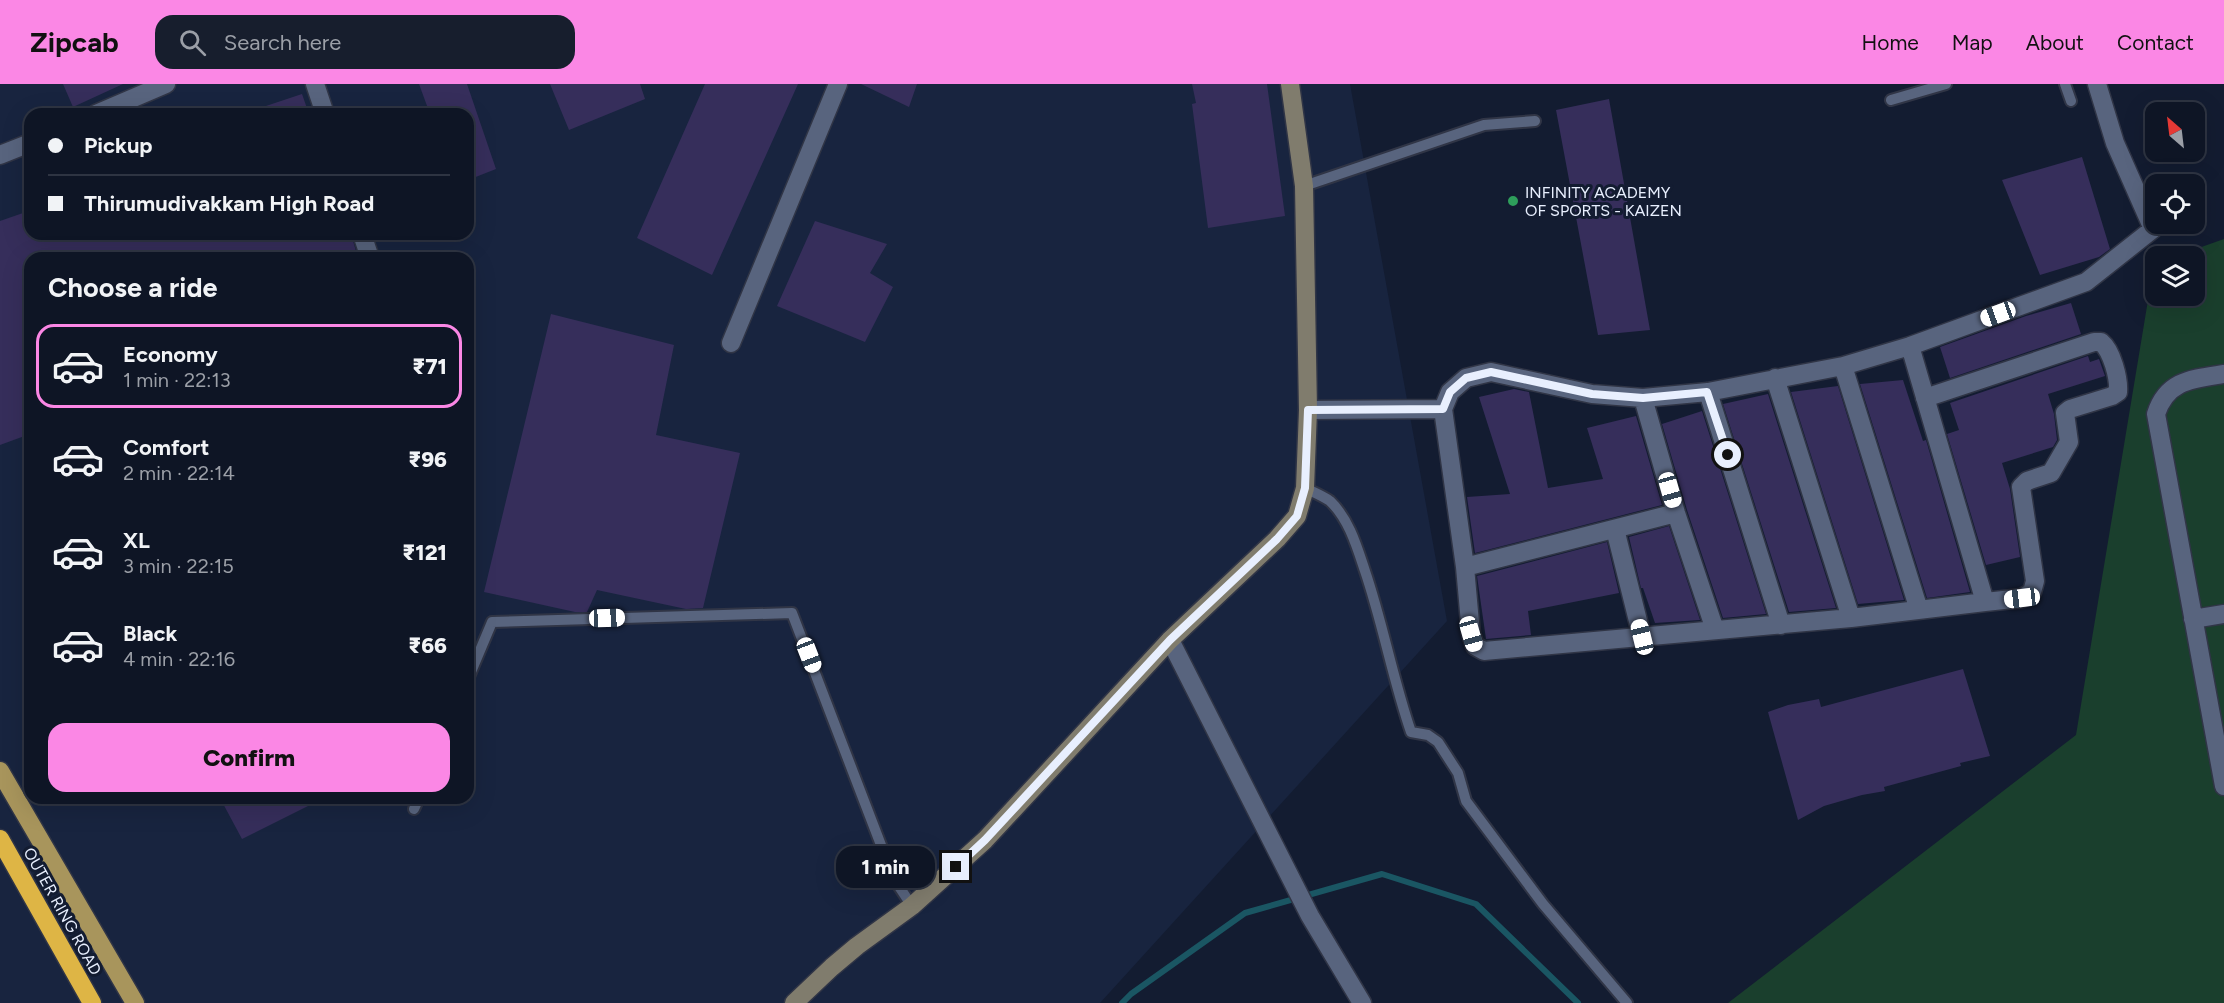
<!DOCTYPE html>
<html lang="en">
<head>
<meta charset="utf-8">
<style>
  :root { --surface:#0e1525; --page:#171e2d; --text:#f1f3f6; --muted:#9b9fa7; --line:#2e3442; --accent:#fb87e5 }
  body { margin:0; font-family:Figtree,sans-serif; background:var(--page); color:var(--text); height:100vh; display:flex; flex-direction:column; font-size:22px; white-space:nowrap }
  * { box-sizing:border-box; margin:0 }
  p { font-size:20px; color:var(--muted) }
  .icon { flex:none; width:33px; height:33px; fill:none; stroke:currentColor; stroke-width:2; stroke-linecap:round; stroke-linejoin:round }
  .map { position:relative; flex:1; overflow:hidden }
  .panel { position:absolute; left:24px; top:168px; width:450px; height:552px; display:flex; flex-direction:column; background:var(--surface); border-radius:18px; box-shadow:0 6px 24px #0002,0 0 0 2px var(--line) }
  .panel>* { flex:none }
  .top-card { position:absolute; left:24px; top:24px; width:450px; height:132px; border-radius:18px; box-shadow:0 6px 24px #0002,0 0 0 2px var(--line); display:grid; align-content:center; height:132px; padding:0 24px; background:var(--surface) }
  .needle { width:39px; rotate:332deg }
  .fabs { position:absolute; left:2145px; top:18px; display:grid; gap:12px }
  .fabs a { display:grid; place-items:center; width:60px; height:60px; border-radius:12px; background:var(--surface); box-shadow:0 6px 24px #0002,0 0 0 2px var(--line); font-size:30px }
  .end { position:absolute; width:27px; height:27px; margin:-14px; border:8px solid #e8effe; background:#111; box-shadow:0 0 0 3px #111 }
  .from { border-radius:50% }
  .bubble { position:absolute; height:42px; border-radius:18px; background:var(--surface); box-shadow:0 6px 24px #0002,0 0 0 2px var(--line); font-size:20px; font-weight:800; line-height:42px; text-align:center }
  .car { position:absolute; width:18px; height:36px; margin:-18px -9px; border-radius:8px; box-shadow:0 0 4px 2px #0007; background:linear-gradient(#fff 24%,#345 0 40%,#fff 0 76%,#345 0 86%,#fff 0) }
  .top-card b { display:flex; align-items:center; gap:21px; height:57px; font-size:22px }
  .top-card b+b { border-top:2px solid var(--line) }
  .top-card i { width:15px; height:15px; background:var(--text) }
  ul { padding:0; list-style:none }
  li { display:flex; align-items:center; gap:18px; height:84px; margin:0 12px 9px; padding:0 12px; border:3px solid transparent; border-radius:18px }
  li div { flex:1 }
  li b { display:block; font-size:22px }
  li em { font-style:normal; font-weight:800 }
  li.selected { border-color:var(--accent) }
  li>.icon { width:54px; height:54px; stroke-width:1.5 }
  h2 { padding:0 24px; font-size:27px; line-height:72px }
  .action { display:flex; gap:12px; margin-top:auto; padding:12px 24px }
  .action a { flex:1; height:69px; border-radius:18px; background:var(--accent); color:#111; font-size:24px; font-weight:800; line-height:69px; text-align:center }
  header { display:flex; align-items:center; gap:36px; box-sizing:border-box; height:84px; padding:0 30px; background:var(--accent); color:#111 }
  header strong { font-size:28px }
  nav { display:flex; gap:33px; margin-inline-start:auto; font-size:21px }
  .search { width:420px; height:54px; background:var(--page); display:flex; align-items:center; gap:15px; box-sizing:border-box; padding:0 21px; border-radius:18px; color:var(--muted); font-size:22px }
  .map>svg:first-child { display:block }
  .built { fill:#18243f; fill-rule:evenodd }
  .green { fill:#1a3f2d }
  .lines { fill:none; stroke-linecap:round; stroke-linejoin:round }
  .stream { stroke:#1a5663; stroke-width:6 }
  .building { fill:#362e5b }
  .lane-casing { stroke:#303546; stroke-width:14 }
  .street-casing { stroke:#303546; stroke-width:21 }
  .secondary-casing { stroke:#303546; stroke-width:21 }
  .primary-casing { stroke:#303546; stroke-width:21 }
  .highway-casing { stroke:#303546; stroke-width:21 }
  .lane { stroke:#58647e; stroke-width:10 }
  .street { stroke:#58647e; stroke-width:18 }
  .secondary { stroke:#807c6d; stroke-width:18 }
  .primary { stroke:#a8955c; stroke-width:18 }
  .highway { stroke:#deb545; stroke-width:18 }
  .route { stroke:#e8effe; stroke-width:8 }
  .leisure-dot { fill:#2e9e5b; stroke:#131c31; stroke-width:2 }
  .labels { text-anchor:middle; stroke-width:6; stroke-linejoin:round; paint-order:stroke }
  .poi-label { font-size:16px; fill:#e8effe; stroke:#131c31; text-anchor:start }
  .street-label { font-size:16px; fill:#e8effe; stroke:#131c31 }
</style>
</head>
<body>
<header>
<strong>Zipcab</strong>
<div class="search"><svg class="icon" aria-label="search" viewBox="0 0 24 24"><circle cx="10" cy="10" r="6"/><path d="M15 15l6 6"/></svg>Search here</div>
<nav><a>Home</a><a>Map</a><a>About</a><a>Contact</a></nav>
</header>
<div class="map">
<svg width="2224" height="919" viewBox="0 0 2224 919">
  <rect width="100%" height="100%" fill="#131c31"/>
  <!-- built -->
  <path class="built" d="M0,0H1350L1447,537L1100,919H0ZM30,30H468V150H30ZM30,174H468V714H30Z"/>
  <!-- green -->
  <path class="green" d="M2224,155V919H1728L2076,651L2154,180H2155L2156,212H2194V172H2176Z"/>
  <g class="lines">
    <!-- stream -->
    <path class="stream" d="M1122,919L1131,910L1245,829L1382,790L1476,820L1578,919"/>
  </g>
  <!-- building -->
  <path class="building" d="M63,0H123L73,23Z
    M419,0H467L496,85L468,96V30H430Z
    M550,0H640L645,15L569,46Z
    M705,0H798L712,191L637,154Z
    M861,0H917L909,23Z
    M1192,0H1267L1285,132L1208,144L1192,20L1196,19Z
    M302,10L309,30H251V27Z
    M1609,15L1650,246L1598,251L1556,26Z
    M2082,73L2110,165L2099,173L2040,191L2002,96Z
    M23,129L30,150H351L358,174H30V350L0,361V137Z
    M815,137L887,160L870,189L893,203L865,258L777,222Z
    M2071,219L2081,250L1950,294L1940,263L2026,232Z
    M551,230L674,261L656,351L740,369L703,524L686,525L597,506L587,528H575L484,508Z
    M2088,272L2090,278L2099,275L2105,292L2048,310L2054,330L2057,356L2053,363L2002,379L2010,405L2020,473L1986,481L1947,350L1959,346L1950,319Z
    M1903,296L1923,357L1926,356L1970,508L1927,514L1860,300Z
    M1838,302L1904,516L1858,520L1791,308Z
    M1514,305L1529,308L1548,404L1603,395L1587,344L1636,332L1662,421L1475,469L1467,413L1510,410L1479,313Z
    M1768,310L1836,524L1789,528L1723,320Z
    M1702,327L1766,530L1723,534L1687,426L1662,340Z
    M1669,442L1700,536L1655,539L1643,504H1641L1629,453Z
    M1607,458L1619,509L1528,527L1531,551L1486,555L1477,492Z
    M1963,585L1990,672L1960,679L1961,682L1884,703L1885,707L1862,711L1824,722L1798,736L1768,628L1788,621L1819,615L1821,623Z
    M220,714H324L242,755Z"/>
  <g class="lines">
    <defs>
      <path id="lane" d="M2065,0L2071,17
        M1891,16L1946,0
        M1304,102L1484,41L1535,37
        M1305,404C1313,408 1323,412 1330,417C1349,435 1357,463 1365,487C1383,540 1393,596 1411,648L1428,651L1438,658L1458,689L1466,717L1543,820L1627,919
        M468,595L492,538L792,529L894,795L912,822
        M414,725L419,714"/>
      <path id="street" d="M315,0L325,30
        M96,30L166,0
        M0,71L30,59
        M362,150L370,174
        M731,259L838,0
        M1910,262L1985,518L1851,534L1484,567L1475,562L1471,550L1465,483L1443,325L1450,308L1466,294L1491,288L1592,310L1643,314L1708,308L1843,282L1910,262L2086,198L2153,145L2115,59L2097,0
        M1843,282L1919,526
        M2224,290C2192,295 2167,296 2156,330L2224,702
        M1775,294L1851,534
        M1708,308L1781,541
        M1643,314L1676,429L1715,546
        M1925,314L2094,258H2101C2112,267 2119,294 2118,308L2112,312L2070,325L2065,329L2069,358L2051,389L2027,397L2021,403L2035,497L2032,508L2022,514L1985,518
        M1308,326L1443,325
        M1615,445L1642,553
        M1465,483L1676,429
        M2193,535L2224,530
        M1170,556L1310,832L1362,919"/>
      <path id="secondary" d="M794,919L832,883L857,862L912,822L985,756L1170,556L1277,455L1297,432L1305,404L1308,326L1304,102L1290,0"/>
      <path id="primary" d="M0,687L135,919"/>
      <path id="highway" d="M0,755L92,919"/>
    </defs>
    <!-- lane casing -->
    <use href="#lane" class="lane-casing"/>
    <!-- street casing -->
    <use href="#street" class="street-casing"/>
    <!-- secondary casing -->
    <use href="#secondary" class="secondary-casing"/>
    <!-- primary casing -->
    <use href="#primary" class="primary-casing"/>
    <!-- highway casing -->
    <use href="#highway" class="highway-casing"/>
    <!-- lane -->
    <use href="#lane" class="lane"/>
    <!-- street -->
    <use href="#street" class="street"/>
    <!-- secondary -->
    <use href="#secondary" class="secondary"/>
    <!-- primary -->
    <use href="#primary" class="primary"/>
    <!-- highway -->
    <use href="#highway" class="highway"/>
  </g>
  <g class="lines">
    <!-- route -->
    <path class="route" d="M956,783L985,756L1170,556L1277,455L1297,432L1305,404L1308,326L1443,325L1450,308L1466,294L1491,288L1592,310L1643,314L1707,308L1728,371"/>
  </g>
  <!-- markers -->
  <circle class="leisure-dot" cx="1513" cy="117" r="6"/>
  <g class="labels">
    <!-- poi labels -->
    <g class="poi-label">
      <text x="1525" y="114">INFINITY ACADEMY<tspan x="1525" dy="18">OF SPORTS - KAIZEN</tspan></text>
    </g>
    <!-- street labels -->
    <g class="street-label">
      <text transform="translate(63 827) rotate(61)" y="6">OUTER RING ROAD</text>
    </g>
  </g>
</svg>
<div class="fabs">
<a><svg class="needle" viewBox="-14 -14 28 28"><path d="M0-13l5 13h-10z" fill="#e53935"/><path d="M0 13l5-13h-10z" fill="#9b9fa7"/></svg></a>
<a><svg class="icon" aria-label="locate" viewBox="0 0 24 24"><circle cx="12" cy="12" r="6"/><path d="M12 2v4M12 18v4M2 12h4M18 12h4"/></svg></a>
<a><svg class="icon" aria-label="layers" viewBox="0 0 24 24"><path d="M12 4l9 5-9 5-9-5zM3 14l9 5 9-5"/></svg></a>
</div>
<i class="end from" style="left:1728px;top:371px"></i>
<i class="end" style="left:956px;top:783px"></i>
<div class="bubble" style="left:836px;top:762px;width:99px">1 min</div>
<i class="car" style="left:1998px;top:230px;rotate:250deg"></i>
<i class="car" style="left:1670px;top:406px;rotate:164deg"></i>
<i class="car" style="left:2022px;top:514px;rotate:263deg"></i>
<i class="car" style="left:607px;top:534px;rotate:88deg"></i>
<i class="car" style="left:1471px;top:550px;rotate:164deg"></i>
<i class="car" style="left:1642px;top:553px;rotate:346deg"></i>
<i class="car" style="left:809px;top:571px;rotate:159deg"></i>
<div class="top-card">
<b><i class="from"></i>Pickup</b>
<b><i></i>Thirumudivakkam High Road</b>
</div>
<section class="panel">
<h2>Choose a ride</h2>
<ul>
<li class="selected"><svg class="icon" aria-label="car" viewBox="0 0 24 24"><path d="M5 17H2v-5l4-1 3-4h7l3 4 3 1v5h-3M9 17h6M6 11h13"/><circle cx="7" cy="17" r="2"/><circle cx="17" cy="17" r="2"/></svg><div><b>Economy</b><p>1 min · 22:13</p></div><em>₹71</em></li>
<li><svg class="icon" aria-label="car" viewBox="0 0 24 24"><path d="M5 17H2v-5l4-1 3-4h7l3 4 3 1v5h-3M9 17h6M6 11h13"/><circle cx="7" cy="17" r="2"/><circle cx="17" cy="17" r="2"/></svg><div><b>Comfort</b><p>2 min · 22:14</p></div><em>₹96</em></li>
<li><svg class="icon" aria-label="car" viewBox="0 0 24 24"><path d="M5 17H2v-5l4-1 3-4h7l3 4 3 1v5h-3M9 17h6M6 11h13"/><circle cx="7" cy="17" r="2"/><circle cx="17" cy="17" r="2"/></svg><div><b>XL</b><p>3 min · 22:15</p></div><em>₹121</em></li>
<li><svg class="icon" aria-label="car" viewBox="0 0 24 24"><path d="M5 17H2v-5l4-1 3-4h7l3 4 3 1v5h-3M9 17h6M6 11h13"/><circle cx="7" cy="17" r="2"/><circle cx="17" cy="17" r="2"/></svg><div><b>Black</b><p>4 min · 22:16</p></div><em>₹66</em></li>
</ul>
<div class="action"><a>Confirm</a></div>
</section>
</div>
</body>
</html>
